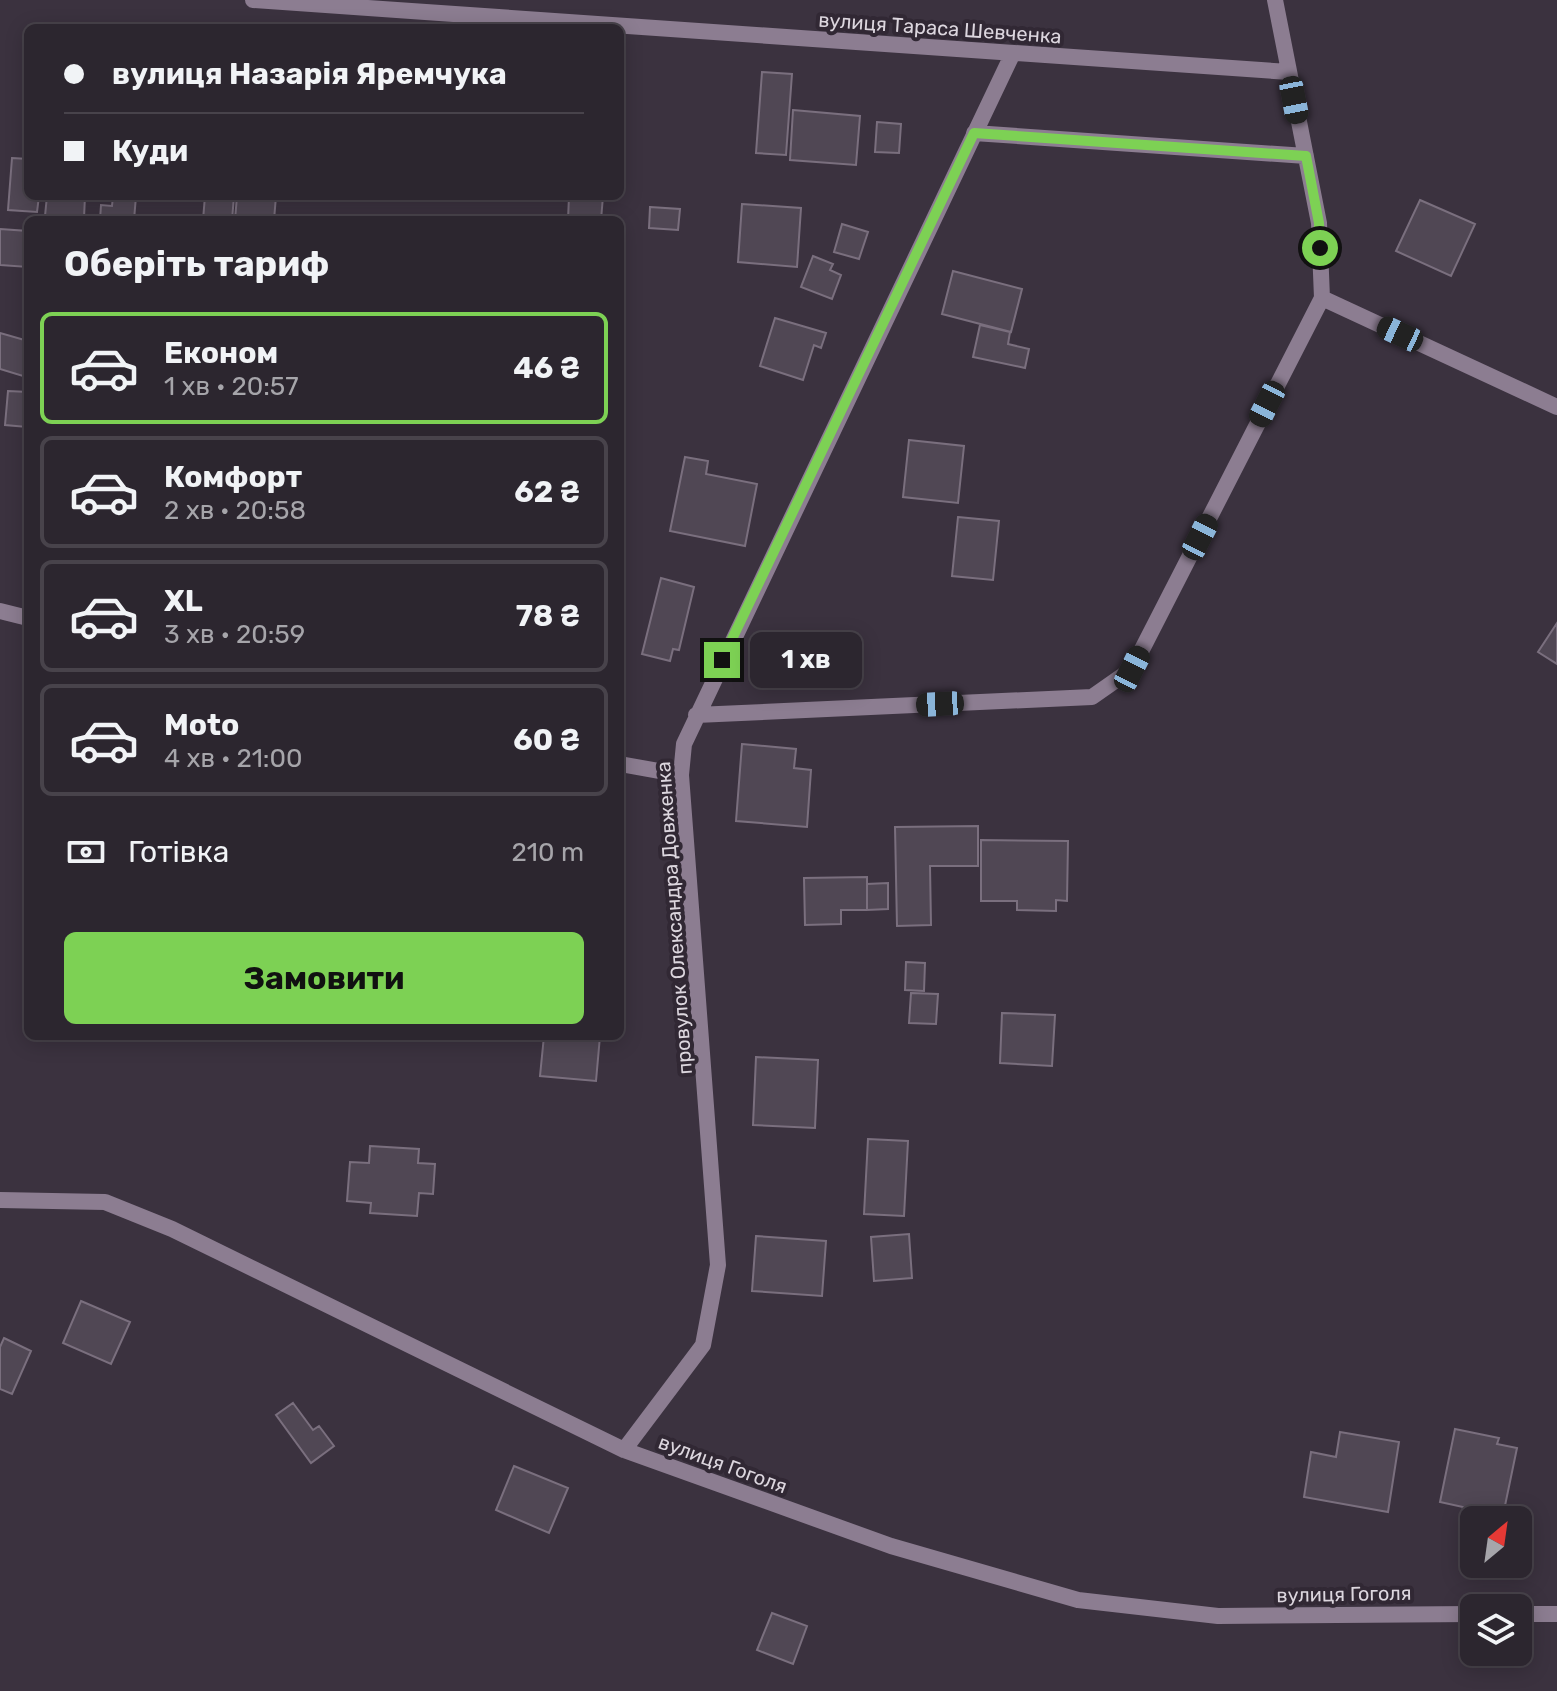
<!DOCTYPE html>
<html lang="uk">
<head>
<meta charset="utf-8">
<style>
  :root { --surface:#2c262f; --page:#38323b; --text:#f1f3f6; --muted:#a6a5aa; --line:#48434b; --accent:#7dd154 }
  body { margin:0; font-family:Rubik,sans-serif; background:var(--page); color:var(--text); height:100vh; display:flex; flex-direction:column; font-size:30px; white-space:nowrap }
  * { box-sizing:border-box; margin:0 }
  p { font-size:26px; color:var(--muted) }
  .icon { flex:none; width:44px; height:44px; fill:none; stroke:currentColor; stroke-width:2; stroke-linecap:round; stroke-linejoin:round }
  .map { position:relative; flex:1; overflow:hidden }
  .details { position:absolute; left:24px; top:216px; width:600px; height:824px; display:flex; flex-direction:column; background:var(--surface); border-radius:12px; box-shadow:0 4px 20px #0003,0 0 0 2px var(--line) }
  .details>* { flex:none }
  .banner { position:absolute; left:24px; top:24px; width:600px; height:176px; border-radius:12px; box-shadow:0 4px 20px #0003,0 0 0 2px var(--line); display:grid; align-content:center; height:176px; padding:0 40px; background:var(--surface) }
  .needle { width:52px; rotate:29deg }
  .buttons { position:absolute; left:1460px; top:1506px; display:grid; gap:16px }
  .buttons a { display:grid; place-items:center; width:72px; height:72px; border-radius:12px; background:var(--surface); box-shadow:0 4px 20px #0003,0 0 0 2px var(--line); font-size:40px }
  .end { position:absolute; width:36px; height:36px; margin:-18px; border:10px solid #7dd154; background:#111; box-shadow:0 0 0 4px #111 }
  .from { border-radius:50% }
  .bubble { position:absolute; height:56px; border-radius:12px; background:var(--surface); box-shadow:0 4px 20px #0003,0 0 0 2px var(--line); font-size:26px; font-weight:700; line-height:56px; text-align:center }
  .car { position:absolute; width:24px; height:48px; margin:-24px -12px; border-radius:10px; box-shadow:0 0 6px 2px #0007; background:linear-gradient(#222 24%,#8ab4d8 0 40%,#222 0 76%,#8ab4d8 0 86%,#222 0) }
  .banner b { display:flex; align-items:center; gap:28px; height:76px; font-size:30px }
  .banner b+b { border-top:2px solid var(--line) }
  .banner i { width:20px; height:20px; background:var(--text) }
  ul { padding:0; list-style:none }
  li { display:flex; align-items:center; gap:24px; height:112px; margin:0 16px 12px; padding:0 24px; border:4px solid var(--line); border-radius:12px }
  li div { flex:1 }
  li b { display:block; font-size:30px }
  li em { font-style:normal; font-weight:700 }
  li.selected { border-color:var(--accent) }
  li>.icon { width:72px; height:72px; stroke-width:1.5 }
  h2 { padding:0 40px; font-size:36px; line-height:96px }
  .pay { display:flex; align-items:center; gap:20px; height:88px; padding:0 40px; font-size:30px }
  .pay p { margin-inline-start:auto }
  .button { display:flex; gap:16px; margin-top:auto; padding:16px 40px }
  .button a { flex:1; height:92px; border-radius:12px; background:var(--accent); color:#111; font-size:32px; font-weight:700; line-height:92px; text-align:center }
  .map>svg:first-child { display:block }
  .building { fill:#504754; stroke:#7a6f7e; stroke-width:2 }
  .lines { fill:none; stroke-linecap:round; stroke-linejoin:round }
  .minor { stroke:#8c7d91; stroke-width:16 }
  .route { stroke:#7dd154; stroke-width:10 }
  .labels { text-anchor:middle; stroke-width:8; stroke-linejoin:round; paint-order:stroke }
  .street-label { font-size:20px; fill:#dcd6de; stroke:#312834 }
</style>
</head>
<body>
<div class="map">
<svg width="1557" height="1691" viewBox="0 0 1557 1691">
  <rect width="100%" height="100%" fill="#3b323f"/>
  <!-- building -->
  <path class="building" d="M762,72L792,74L786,155L756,153Z
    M793,110L860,116L856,165L790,160Z
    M877,122L901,124L899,153L875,152Z
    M12,158L28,159V196H39L37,212L8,210Z
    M47,196H85L84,218L45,216Z
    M113,196H136L134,220H100L101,205L112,206Z
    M205,196H234L232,220H203Z
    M237,196H276L274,220H235Z
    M569,196H603L601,220H568Z
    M1420,200L1475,224L1451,276L1396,251Z
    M742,204L801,208L797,267L738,262Z
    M650,207L680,209L678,230L649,228Z
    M842,224L868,232L859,259L834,252Z
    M0,229L28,231V267L0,265Z
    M813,256L833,264L830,270L841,275L832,299L801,287Z
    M953,271L1022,289L1011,332L942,314Z
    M775,318L826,333L821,348L814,345L803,380L760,366Z
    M980,325L1010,332L1008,344L1029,349L1025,368L973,357Z
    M0,333L28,341L23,376L0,369Z
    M8,391L28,392L27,427L5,425Z
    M909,440L964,446L958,503L903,497Z
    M685,457L708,461L706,474L757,484L745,546L670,531Z
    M958,517L999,521L993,580L952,576Z
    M661,578L694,587L679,650L673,649L670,661L642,654Z
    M1557,623V664L1538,652Z
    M742,744L796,749L794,768L811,770L807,827L736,821Z
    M978,826V866H930L931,925L897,926L895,827Z
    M981,840L1068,841L1067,901L1056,900V911L1017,910V901H981Z
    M867,877V910H841V924L805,925L804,878Z
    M888,883V909L867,910V884Z
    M906,962L925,963L924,991L905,990Z
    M911,993L938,994L936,1024L909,1023Z
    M1002,1013L1055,1015L1052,1066L1000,1063Z
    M544,1036H600L596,1081L540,1076Z
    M756,1057L818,1060L815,1128L753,1125Z
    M868,1139L908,1141L904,1216L864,1214Z
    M370,1146L419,1149L418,1163L435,1164L433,1194L419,1193L417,1216L370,1213L371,1203L347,1201L350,1162L369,1163Z
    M909,1234L912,1278L874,1281L871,1237Z
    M756,1236L826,1241L822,1296L752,1291Z
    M81,1301L130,1322L111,1364L63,1343Z
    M4,1338L31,1351L12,1394L0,1389V1347Z
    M293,1403L313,1430L319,1426L334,1446L311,1463L276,1415Z
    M1455,1429L1499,1438L1497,1444L1517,1448L1502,1520L1462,1514L1463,1507L1440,1502Z
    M1340,1432L1399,1442L1388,1512L1304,1497L1311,1452L1336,1457Z
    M514,1466L568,1488L549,1533L496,1510Z
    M772,1613L807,1626L793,1664L757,1650Z"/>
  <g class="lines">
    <!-- minor -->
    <path class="minor" d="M253,0L1289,72
      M1275,0L1319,223L1322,298L1557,407
      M974,133L1306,156
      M0,611L28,618
      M696,715L1092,697L1132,669L1322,298
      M620,764L681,775
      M0,1200L105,1202L172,1229L624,1450L891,1546L1078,1600L1218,1616L1474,1614
      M624,1450L703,1345L718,1265L681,775L684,744L1013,53
      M1518,1614H1557"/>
  </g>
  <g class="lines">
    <!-- route -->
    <path class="route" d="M722,660L974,133L1306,156L1319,223L1320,248"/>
  </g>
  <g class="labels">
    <!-- street labels -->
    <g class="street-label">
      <text transform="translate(940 28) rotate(4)" y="7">вулиця Тараса Шевченка</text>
      <text transform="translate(674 918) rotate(-94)" y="7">провулок Олександра Довженка</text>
      <text transform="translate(723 1464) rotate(20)" y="7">вулиця Гоголя</text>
      <text transform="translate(1344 1594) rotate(-1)" y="7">вулиця Гоголя</text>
    </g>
  </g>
</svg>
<div class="buttons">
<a><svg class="needle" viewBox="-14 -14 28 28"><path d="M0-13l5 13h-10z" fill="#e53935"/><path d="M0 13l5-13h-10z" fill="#a6a5aa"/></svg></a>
<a><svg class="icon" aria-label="layers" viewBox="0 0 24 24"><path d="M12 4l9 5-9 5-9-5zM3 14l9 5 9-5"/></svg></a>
</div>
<i class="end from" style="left:1320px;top:248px"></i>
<i class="end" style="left:722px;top:660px"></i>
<div class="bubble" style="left:750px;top:632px;width:112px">1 хв</div>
<i class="car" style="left:1294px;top:100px;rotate:169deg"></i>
<i class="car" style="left:1400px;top:334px;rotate:295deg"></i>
<i class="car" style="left:1267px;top:404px;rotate:207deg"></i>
<i class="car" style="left:1200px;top:537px;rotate:27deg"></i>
<i class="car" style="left:1132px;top:669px;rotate:27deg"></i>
<i class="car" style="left:940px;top:704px;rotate:267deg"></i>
<div class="banner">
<b><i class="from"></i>вулиця Назарія Яремчука</b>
<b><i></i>Куди</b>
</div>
<section class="details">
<h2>Оберіть тариф</h2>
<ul>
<li class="selected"><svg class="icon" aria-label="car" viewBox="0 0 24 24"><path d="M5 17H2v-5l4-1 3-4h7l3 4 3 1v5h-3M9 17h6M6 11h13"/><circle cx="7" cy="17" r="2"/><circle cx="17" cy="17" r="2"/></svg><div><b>Економ</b><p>1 хв · 20:57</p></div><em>46 ₴</em></li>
<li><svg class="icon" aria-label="car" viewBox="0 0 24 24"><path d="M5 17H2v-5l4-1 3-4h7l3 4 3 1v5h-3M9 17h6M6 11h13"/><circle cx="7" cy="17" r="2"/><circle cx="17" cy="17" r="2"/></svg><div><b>Комфорт</b><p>2 хв · 20:58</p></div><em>62 ₴</em></li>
<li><svg class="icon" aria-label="car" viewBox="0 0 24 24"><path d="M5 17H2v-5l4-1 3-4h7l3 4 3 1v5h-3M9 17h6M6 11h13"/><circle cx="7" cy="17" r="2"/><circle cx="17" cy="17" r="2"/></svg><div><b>XL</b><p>3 хв · 20:59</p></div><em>78 ₴</em></li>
<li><svg class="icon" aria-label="car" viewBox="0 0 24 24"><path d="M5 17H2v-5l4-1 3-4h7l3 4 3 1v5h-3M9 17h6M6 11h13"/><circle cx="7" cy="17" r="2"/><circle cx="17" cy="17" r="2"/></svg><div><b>Moto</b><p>4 хв · 21:00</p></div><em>60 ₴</em></li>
</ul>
<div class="pay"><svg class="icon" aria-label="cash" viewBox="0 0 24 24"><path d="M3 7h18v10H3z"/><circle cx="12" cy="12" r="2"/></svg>Готівка<p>210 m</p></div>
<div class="button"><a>Замовити</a></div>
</section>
</div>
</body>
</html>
